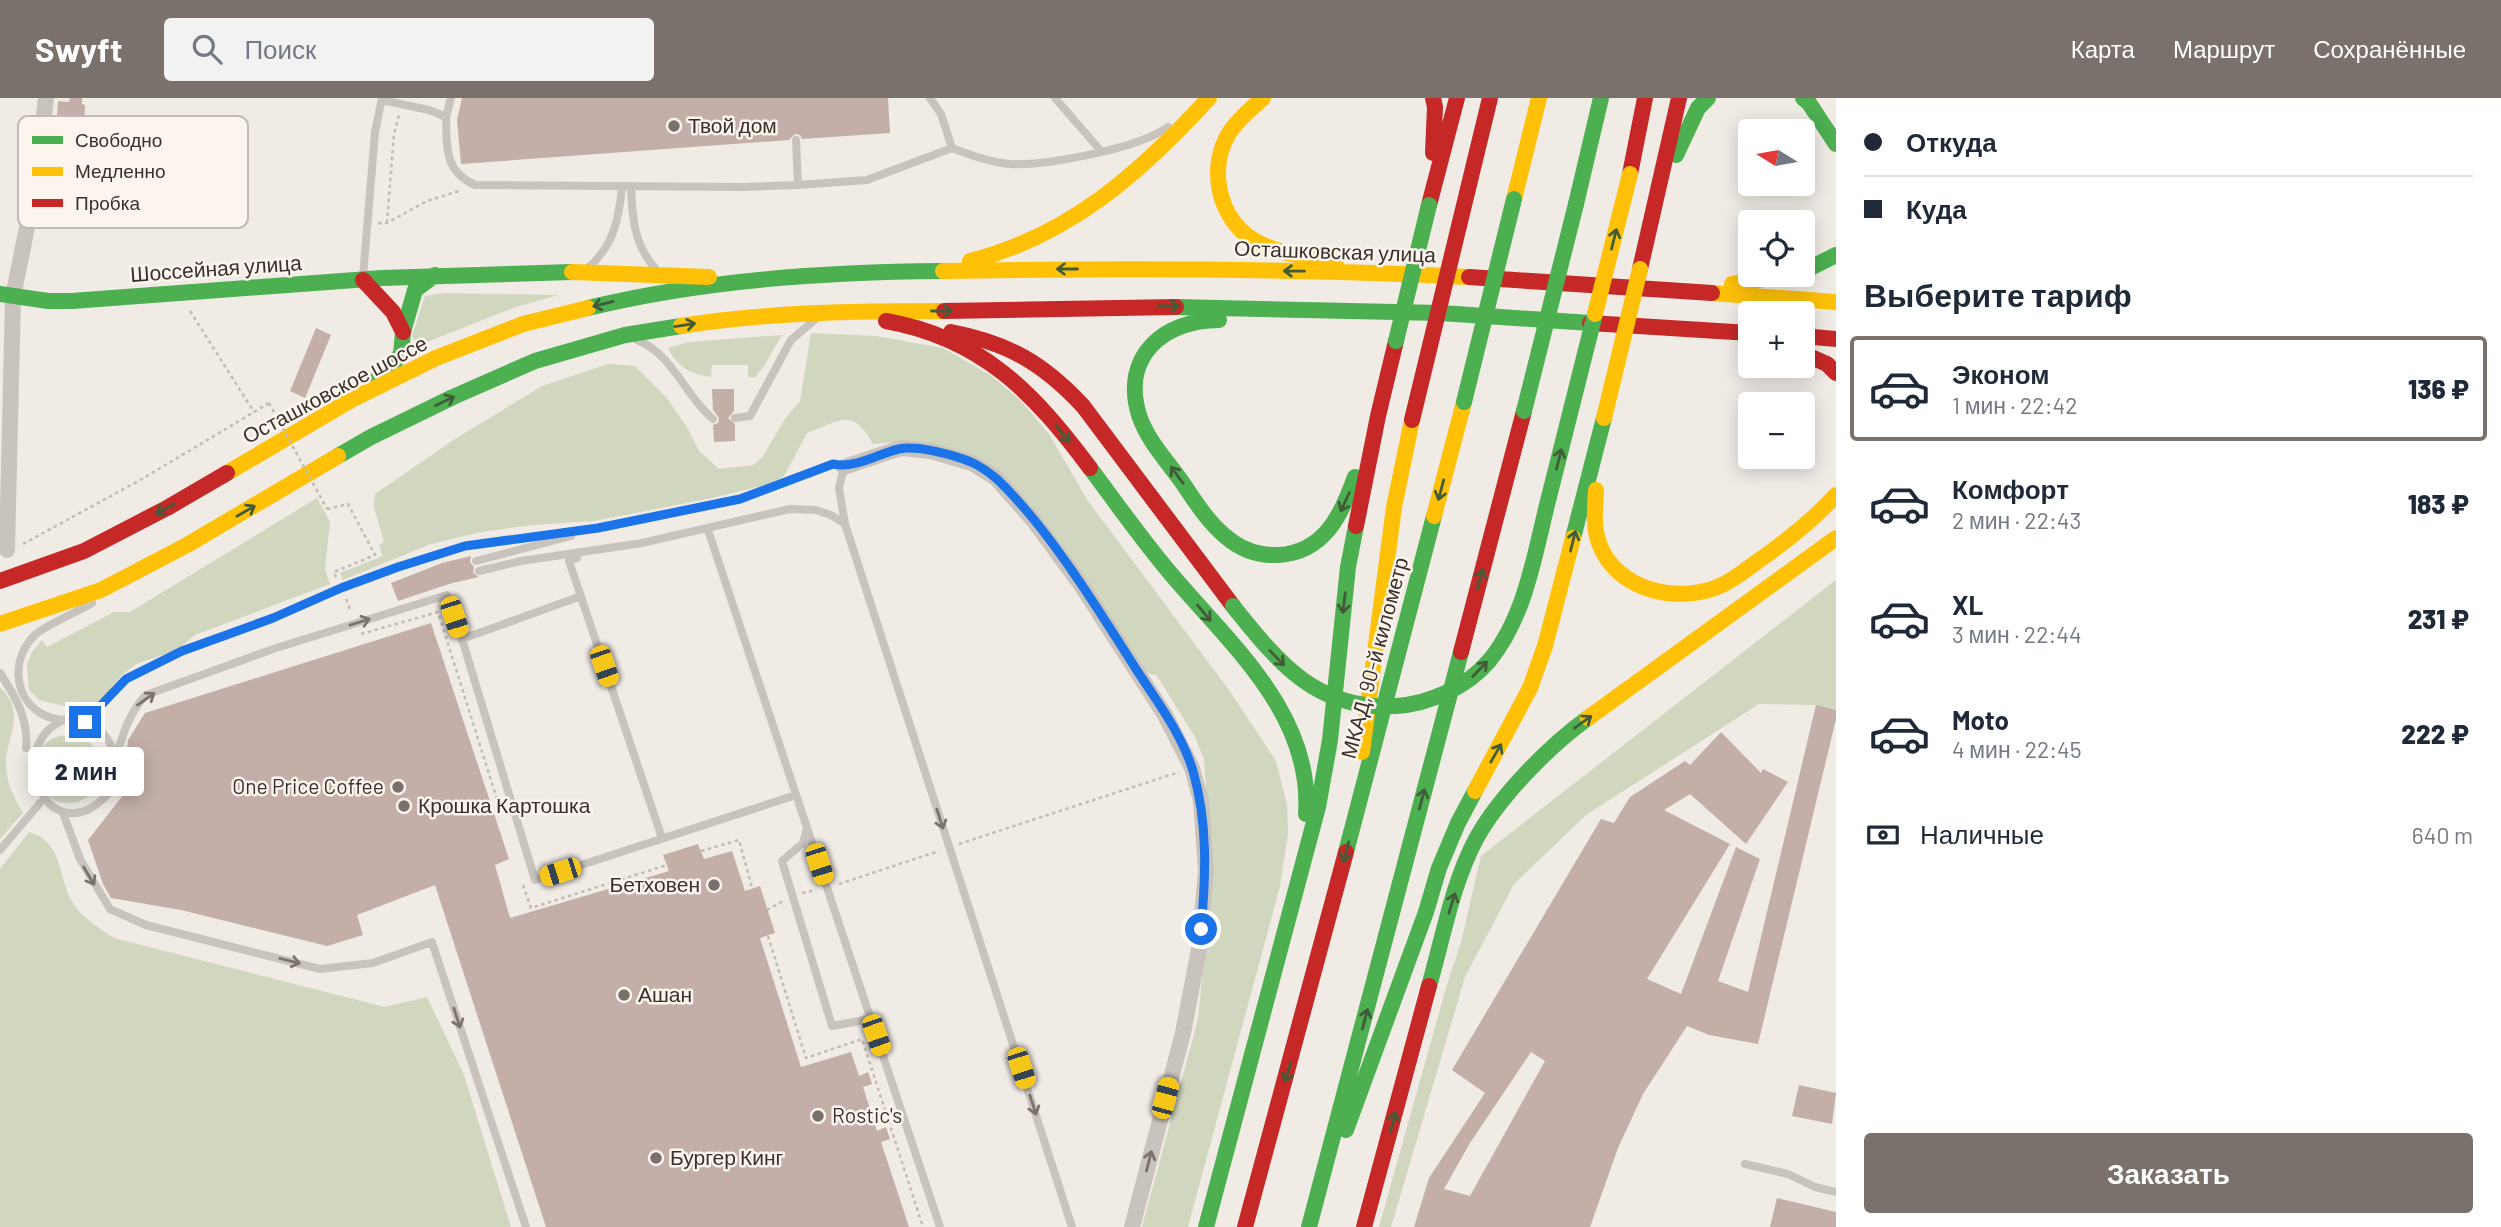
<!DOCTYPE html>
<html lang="ru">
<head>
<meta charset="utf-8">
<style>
  :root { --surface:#fff; --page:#f2f2f3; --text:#1f2937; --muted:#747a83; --line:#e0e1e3; --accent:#7a716c }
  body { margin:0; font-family:Barlow,sans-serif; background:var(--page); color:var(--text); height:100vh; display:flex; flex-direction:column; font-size:26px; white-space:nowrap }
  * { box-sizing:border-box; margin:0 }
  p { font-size:23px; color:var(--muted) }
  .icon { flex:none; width:38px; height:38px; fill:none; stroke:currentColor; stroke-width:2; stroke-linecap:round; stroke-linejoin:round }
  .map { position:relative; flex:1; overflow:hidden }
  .side { display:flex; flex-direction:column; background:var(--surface); width:665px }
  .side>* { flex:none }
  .hud { display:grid; align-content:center; height:154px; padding:0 28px; background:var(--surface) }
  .needle { width:46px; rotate:281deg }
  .controls { position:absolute; left:1738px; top:21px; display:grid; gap:14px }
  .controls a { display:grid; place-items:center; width:77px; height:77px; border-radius:7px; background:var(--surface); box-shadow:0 4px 18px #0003; font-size:35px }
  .end { position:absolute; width:32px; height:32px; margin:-16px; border:9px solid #1a73e8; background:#fff; box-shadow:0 0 0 4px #fff }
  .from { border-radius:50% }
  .bubble { position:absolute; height:49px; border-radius:7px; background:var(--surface); box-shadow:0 4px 18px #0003; font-size:23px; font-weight:800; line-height:49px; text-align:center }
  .car { position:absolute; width:21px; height:42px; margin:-21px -10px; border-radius:9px; box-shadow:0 0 5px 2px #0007; background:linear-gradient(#f5c518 24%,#345 0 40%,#f5c518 0 76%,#345 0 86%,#f5c518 0) }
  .hud b { display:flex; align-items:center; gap:24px; height:66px; font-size:26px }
  .hud b+b { border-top:2px solid var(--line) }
  .hud i { width:18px; height:18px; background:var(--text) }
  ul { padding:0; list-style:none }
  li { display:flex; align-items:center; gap:21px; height:105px; margin:0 14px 10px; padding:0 14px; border:4px solid transparent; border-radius:7px }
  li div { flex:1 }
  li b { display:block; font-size:26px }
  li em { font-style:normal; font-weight:800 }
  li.active { border-color:var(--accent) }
  li>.icon { width:63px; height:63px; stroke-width:1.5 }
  h2 { padding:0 28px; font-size:32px; line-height:84px }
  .pay { display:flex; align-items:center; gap:18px; height:77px; padding:0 28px; font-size:26px }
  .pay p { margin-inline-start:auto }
  .action { display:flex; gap:14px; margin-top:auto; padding:14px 28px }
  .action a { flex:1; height:80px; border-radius:7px; background:var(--accent); color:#fff; font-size:28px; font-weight:800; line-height:80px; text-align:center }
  header { display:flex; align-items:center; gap:42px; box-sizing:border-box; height:98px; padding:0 35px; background:var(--accent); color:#fff }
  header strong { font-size:33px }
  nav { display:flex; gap:38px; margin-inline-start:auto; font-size:24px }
  .search { width:490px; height:63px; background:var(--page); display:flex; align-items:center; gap:18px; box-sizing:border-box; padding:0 24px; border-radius:7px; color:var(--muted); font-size:26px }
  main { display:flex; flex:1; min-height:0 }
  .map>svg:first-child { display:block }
  .green { fill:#d1d6bf }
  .building { fill:#c3afa7; fill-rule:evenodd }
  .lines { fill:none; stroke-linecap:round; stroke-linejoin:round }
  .path { stroke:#c2bbb6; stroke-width:2.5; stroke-dasharray:3.5 3.5; stroke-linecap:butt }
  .lane { stroke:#c9c3be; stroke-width:8 }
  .street { stroke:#c9c3be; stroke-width:16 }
  .fast { stroke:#4caf50; stroke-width:16 }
  .slow { stroke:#ffc107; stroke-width:16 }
  .jam { stroke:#c62828; stroke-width:16 }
  .path-bridge { stroke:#c2bbb6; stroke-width:2.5; stroke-dasharray:3.5 3.5; stroke-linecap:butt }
  .fast-bridge { stroke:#4caf50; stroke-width:16 }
  .slow-bridge { stroke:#ffc107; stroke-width:16 }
  .jam-bridge { stroke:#c62828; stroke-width:16 }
  .oneway { stroke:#415c38 }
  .oneway2 { stroke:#7b726d }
  .route { stroke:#1a73e8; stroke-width:9 }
  .poi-dot { fill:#7a716c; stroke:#fbf5ee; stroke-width:2.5 }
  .labels { text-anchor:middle; stroke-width:5; stroke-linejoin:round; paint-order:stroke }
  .poi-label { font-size:21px; fill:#3b302b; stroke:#fbf5ee; text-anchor:start }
  .street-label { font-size:21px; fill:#3b302b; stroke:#fbf5ee }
  .key { fill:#fbf5ee; stroke:#c1bab4; stroke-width:2 }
  .key-label { font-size:19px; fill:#3b302b }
</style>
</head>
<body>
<header>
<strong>Swyft</strong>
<div class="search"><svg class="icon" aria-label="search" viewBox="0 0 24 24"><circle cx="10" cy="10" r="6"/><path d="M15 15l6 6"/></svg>Поиск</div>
<nav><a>Карта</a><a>Маршрут</a><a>Сохранённые</a></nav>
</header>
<main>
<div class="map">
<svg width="1836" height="1129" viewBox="0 0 1836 1129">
  <rect width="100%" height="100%" fill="#f0ebe5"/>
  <!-- green -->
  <path class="green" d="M444,195L559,197L516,209L422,246L416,244L412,238L425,198Z
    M811,235L876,238L943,250L990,277L1020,302L1049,336L1088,403L1229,592L1276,663L1287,707L1288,735L1280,788L1188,1129H1142L1198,921L1205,848L1207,705L1204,661L1195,639L1157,578L1140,572L993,371L899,344L873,346C853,309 839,323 807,335L784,378L769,386L712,400L594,423L533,427L481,434L431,446L343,482L340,475L383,458L379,447L384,444L374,409L375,396L455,341L542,288L608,266L635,268L666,299L687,329L699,353L719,371L753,367L762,360L785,321L800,303Z
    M782,237L764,268L755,279H748V267H712L711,279C692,277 676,268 668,250L688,244Z
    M317,400L330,424L325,471L330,486L195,537L177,552L136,566L122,577L99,604L91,609L76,611L39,602L29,592L27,567L32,554L42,542L47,549L114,514H130Z
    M1836,482V612L1816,607L1759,606L1586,717L1514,786L1465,879L1391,1129H1379L1448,883L1461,844L1481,758Z
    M0,589C28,617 5,638 6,668C7,686 14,700 23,715L0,741Z
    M34 671a34 34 0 1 1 68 0a34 34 0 1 1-68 0Z
    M29,734C64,744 57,779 73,805C82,820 99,830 114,840L385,909L427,899L464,977L511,1129H0V771Z"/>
  <!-- building -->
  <path class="building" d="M70,0H82V6L85,7L84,29L155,42L152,56L84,43L77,79L52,74L63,19H57L58,3L69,4Z
    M462,0H888L890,35L802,41L800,37L795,36L789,42L461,66L457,22Z
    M316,230L331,237L305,300L290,293Z
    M712,291H734V313L728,320L735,326V343L714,344L713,327L718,325L719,320L713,312Z
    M471,458L470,464L474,469L473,475L479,479L452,485L398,503L391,485L442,465Z
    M431,525L509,761L495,767L510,820L669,773L663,757L698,746L704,761L732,753L745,793L760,788L775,835L760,840L801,969L851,954L859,978L868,974L872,986L863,989L877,1033L886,1029L890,1041L881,1044L909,1129H546L435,787L357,817L363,837L327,848L181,812L111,800L103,786L88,742L124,696L136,672L133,663L126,664L128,642L145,615Z
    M1816,607L1836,612V621L1758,946L1709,937L1687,928L1643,996L1618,1050L1590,1129H1414L1429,1080L1485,995L1452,972L1601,721L1614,725L1630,699L1685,663L1690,667L1721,634L1761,675L1763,671L1788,684L1746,746L1690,696L1664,712L1730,746L1647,881L1681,896L1736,749L1760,761L1718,883L1748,894ZM1531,954L1545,963L1470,1098L1444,1091L1470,1045Z
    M1799,987L1836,995L1832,1026L1792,1018Z
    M1777,1100L1836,1114V1129H1770Z"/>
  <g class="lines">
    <!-- path -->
    <path class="path" d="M378,125H387L427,103L459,93
      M387,125L394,36L399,17
      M190,213L254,314
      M327,411L348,406L375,457L334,474L336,479
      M23,446L142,381L269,305
      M346,501L351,514
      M361,536L438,514L502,717
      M959,746L1179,674
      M701,753L739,742L752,790
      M839,786L939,753
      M523,787L531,810L667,767
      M802,795L816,792
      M767,812L783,803
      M768,838L806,960L862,941L923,1129"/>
    <!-- lane -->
    <path class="lane" d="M930,0L941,16L952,50
      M1055,0L1101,53
      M382,2L429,12L446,19C447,50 444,73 475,87L745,89L798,87L796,42
      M446,19L451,0
      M798,87L867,82L952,50C971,57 989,64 1010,66C1046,68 1140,50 1168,29
      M631,88C632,118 634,147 655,170
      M588,170C614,147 619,121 622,88
      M363,179L375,34L382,0
      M637,242C674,257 684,297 713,321
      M735,320L750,318L791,242L818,219
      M708,432L940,1129
      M577,460L569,463L662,740
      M476,463L571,438
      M479,473L521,463L642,445L790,411L816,412L831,417L845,426
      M581,498L462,541L535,782L796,697
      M0,575C15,598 29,621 26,650
      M66,621C0,647 48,756 105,699C118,686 119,666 112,650C97,612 64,630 40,615C12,597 12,558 36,536C48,526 77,514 92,505
      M85,624L126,581L182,553L273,520L341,490L398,469L465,448L598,430L740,401L833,366L844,369L839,390L845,426L1072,1129
      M116,659C123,636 129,615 146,597L273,551L447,497L462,541
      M115,688L130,669
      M63,715L80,761L110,811L146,827L320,871L373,865L432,844L526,1129
      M807,730L803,745L782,763L832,928L870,921
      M0,752L40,705
      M1745,1066L1788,1076L1815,1089L1836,1094"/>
    <!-- street -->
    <path class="street" d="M844,369L901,350L931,353L972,365L996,380L1034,423L1081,487L1165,617L1192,670L1201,703L1206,773L1199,851L1183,935L1132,1129
      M7,452L13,199L37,80L46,0"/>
    <!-- fast -->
    <path class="fast" d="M1803,0L1809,5L1836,46
      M1676,57L1698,10L1708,0
      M1576,106L1601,0
      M1802,174L1836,157
      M0,196L48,203H72L382,180L572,174
      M1176,209L1441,215L1590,225
      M588,210C703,182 825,174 943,173
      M1219,222C1164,222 1121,258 1139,317C1147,342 1167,363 1182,384C1195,403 1207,423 1225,438C1256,465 1302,464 1329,431C1341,416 1348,397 1355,379
      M375,283L386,275L401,256L403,234L415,192L435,177
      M338,358L371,339L453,299L535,263L625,237L681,228
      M1090,370C1117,406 1142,442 1171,476C1230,546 1313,616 1306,716
      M1573,440L1604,320
      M1346,754L1434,418
      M1429,888C1443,840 1452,786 1476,741C1499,699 1549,648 1588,620
      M1346,1032L1426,814L1439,770L1458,725L1475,693
      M1206,1129L1318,709L1330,642L1348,469L1356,428
      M1309,1129L1461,554"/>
    <!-- slow -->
    <path class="slow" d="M1263,0C1251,11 1238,21 1229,35C1208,70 1218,119 1252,141C1277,157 1308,158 1336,164
      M1514,101L1539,0
      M970,163C1070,138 1141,74 1209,0
      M943,173C1118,170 1294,170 1469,179
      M572,174L709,179
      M1732,186L1790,177
      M1712,195L1836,204
      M681,228C768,214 856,213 944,213
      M227,375L351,302L436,260L523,226L588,210
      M1596,392C1595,409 1593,429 1599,445C1616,493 1679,507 1722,487C1735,481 1747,471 1758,463C1787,443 1812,423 1836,397
      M1434,418L1464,304
      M0,526L101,492L187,447L338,358
      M1588,620L1836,440
      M1362,654L1394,409L1412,322
      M1475,693L1530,590L1545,548L1573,440"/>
    <!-- jam -->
    <path class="jam" d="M1433,0L1435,9L1433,55
      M1630,76L1645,0
      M1429,107L1457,0
      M1640,171L1679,0
      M1469,179L1712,195
      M363,182L393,214L403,234
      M944,213L1176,209
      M886,223C982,240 1034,295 1090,370
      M1590,225L1750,235
      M951,234C1008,245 1043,265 1083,308L1233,508
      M1802,238L1836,241
      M1802,255L1827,266L1836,275
      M1356,428L1378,318L1396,243
      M0,483L84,453L167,410L227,375
      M1461,554L1524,313
      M1245,1129L1346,754
      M1364,1129L1429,888"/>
    <!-- path-bridge -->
    <path class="path-bridge" d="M269,305L327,411"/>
    <!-- fast-bridge -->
    <path class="fast-bridge" d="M1396,243L1429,107
      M1464,304L1514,101
      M1524,313L1576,106
      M1233,508C1278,564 1316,613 1396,608C1429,606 1467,589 1489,563C1527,517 1535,452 1550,395C1565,335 1580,276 1595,216"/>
    <!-- slow-bridge -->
    <path class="slow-bridge" d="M1595,216L1630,76
      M1604,320L1640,171"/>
    <!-- jam-bridge -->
    <path class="jam-bridge" d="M1412,322L1490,0"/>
  </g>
  <!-- one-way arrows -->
  <defs><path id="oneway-shaft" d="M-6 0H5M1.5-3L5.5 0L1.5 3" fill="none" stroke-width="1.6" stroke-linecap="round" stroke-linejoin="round" transform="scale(1.75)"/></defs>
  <g class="oneway">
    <use href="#oneway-shaft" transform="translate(1614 141) rotate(-76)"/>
    <use href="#oneway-shaft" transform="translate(1067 171) rotate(180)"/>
    <use href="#oneway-shaft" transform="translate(1294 173) rotate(-179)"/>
    <use href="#oneway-shaft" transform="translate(603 206) rotate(166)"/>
    <use href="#oneway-shaft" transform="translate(1169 208) rotate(1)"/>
    <use href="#oneway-shaft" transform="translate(942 213)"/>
    <use href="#oneway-shaft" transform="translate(685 227) rotate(-9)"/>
    <use href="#oneway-shaft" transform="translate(445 303) rotate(-26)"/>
    <use href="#oneway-shaft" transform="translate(1063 336) rotate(51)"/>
    <use href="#oneway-shaft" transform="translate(1559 361) rotate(-76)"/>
    <use href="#oneway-shaft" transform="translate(1177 377) rotate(-126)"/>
    <use href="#oneway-shaft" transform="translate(1441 392) rotate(105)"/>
    <use href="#oneway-shaft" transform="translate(1345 404) rotate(115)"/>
    <use href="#oneway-shaft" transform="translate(165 411) rotate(151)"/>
    <use href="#oneway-shaft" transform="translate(246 413) rotate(-30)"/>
    <use href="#oneway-shaft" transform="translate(1573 443) rotate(-76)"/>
    <use href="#oneway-shaft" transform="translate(1480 481) rotate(-75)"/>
    <use href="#oneway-shaft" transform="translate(1344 505) rotate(97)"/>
    <use href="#oneway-shaft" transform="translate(1204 515) rotate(50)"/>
    <use href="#oneway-shaft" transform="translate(1277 560) rotate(46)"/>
    <use href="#oneway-shaft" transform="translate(1480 571) rotate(-46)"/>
    <use href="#oneway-shaft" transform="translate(1583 624) rotate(-36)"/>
    <use href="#oneway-shaft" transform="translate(1496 655) rotate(-60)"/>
    <use href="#oneway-shaft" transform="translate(1422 701) rotate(-75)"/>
    <use href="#oneway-shaft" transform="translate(1346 754) rotate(105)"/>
    <use href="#oneway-shaft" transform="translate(1452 805) rotate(-73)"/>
    <use href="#oneway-shaft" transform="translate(1365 921) rotate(-75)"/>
    <use href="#oneway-shaft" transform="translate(1288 974) rotate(106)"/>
    <use href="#oneway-shaft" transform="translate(1393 1024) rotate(-75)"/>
  </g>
  <g class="oneway2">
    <use href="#oneway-shaft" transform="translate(360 524) rotate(-17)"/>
    <use href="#oneway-shaft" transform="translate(146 601) rotate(-35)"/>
    <use href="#oneway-shaft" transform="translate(940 721) rotate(72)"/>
    <use href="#oneway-shaft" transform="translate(89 778) rotate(59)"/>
    <use href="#oneway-shaft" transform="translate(290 863) rotate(14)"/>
    <use href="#oneway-shaft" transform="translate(457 920) rotate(72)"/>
    <use href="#oneway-shaft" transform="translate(1033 1007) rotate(72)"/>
    <use href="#oneway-shaft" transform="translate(1149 1063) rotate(-76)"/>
  </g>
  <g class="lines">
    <!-- route -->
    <path class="route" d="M85,624L126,581L182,553L273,520L341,490L398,469L465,448L598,430L740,401L833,366C855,371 877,356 899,351C917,347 954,357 971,364C980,368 991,376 998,382C1049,431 1098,511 1136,571C1156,602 1182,636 1193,673C1208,725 1206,778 1201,831"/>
  </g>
  <!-- markers -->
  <g class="poi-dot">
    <circle cx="674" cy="28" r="7"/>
    <circle cx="398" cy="689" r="7"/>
    <circle cx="404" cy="708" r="7"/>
    <circle cx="714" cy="787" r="7"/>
    <circle cx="624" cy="897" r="7"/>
    <circle cx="818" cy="1018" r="7"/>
    <circle cx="656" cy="1060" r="7"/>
  </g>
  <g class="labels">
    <!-- poi labels -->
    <g class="poi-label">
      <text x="688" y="35">Твой дом</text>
      <text x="384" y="696" text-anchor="end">One Price Coffee</text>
      <text x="418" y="715">Крошка Картошка</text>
      <text x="700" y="794" text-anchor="end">Бетховен</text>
      <text x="638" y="904">Ашан</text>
      <text x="832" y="1025">Rostic's</text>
      <text x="670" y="1067">Бургер Кинг</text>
    </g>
    <!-- street labels -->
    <g class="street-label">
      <text transform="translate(1335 154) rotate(2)" y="7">Осташковская улица</text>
      <text transform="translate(216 171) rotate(-4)" y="7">Шоссейная улица</text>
      <text transform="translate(335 292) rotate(-28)" y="7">Осташковское шоссе</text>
      <text transform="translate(1375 560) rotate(-75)" y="7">МКАД, 90-й километр</text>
    </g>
  </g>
  <!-- legend -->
  <rect x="18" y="18" width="230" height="112" rx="10" class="key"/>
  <rect x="32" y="38" width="31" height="8" fill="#4caf50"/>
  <rect x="32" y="69" width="31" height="9" fill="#ffc107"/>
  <rect x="32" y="101" width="31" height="8" fill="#c62828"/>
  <g class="key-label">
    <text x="75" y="49">Свободно</text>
    <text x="75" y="80">Медленно</text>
    <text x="75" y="112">Пробка</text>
  </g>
</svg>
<div class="controls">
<a><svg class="needle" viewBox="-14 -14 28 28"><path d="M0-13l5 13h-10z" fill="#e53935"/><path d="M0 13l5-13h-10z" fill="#747a83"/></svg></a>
<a><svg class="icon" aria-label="locate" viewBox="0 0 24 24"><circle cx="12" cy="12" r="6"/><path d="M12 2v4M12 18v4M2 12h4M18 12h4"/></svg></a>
<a>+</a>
<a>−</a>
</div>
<i class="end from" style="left:1201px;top:831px"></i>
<i class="end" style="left:85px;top:624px"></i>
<div class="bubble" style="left:28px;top:649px;width:116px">2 мин</div>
<i class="car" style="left:454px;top:519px;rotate:162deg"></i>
<i class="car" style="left:604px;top:568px;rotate:161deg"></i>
<i class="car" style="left:819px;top:766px;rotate:162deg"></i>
<i class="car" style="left:560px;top:774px;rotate:252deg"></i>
<i class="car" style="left:876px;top:937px;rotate:161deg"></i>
<i class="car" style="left:1021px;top:970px;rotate:162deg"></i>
<i class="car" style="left:1165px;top:1000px;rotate:15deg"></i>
</div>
<section class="side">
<div class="hud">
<b><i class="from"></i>Откуда</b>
<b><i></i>Куда</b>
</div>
<h2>Выберите тариф</h2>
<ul>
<li class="active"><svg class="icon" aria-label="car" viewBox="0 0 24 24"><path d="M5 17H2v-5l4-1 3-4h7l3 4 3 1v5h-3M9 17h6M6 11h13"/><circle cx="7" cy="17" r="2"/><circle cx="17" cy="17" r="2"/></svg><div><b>Эконом</b><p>1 мин · 22:42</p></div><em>136 ₽</em></li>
<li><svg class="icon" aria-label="car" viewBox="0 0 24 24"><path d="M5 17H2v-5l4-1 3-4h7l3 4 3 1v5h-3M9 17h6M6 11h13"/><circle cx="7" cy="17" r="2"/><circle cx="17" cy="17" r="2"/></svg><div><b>Комфорт</b><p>2 мин · 22:43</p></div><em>183 ₽</em></li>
<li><svg class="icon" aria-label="car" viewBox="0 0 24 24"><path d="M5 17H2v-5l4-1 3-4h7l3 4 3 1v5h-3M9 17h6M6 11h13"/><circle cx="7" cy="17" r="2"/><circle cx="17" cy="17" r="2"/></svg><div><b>XL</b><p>3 мин · 22:44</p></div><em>231 ₽</em></li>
<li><svg class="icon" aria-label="car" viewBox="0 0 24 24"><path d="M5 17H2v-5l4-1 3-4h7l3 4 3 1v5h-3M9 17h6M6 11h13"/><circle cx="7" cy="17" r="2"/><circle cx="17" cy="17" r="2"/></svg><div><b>Moto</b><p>4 мин · 22:45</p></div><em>222 ₽</em></li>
</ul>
<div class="pay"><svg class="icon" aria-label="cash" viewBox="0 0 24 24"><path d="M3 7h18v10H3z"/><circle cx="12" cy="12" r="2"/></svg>Наличные<p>640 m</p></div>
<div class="action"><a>Заказать</a></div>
</section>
</main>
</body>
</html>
